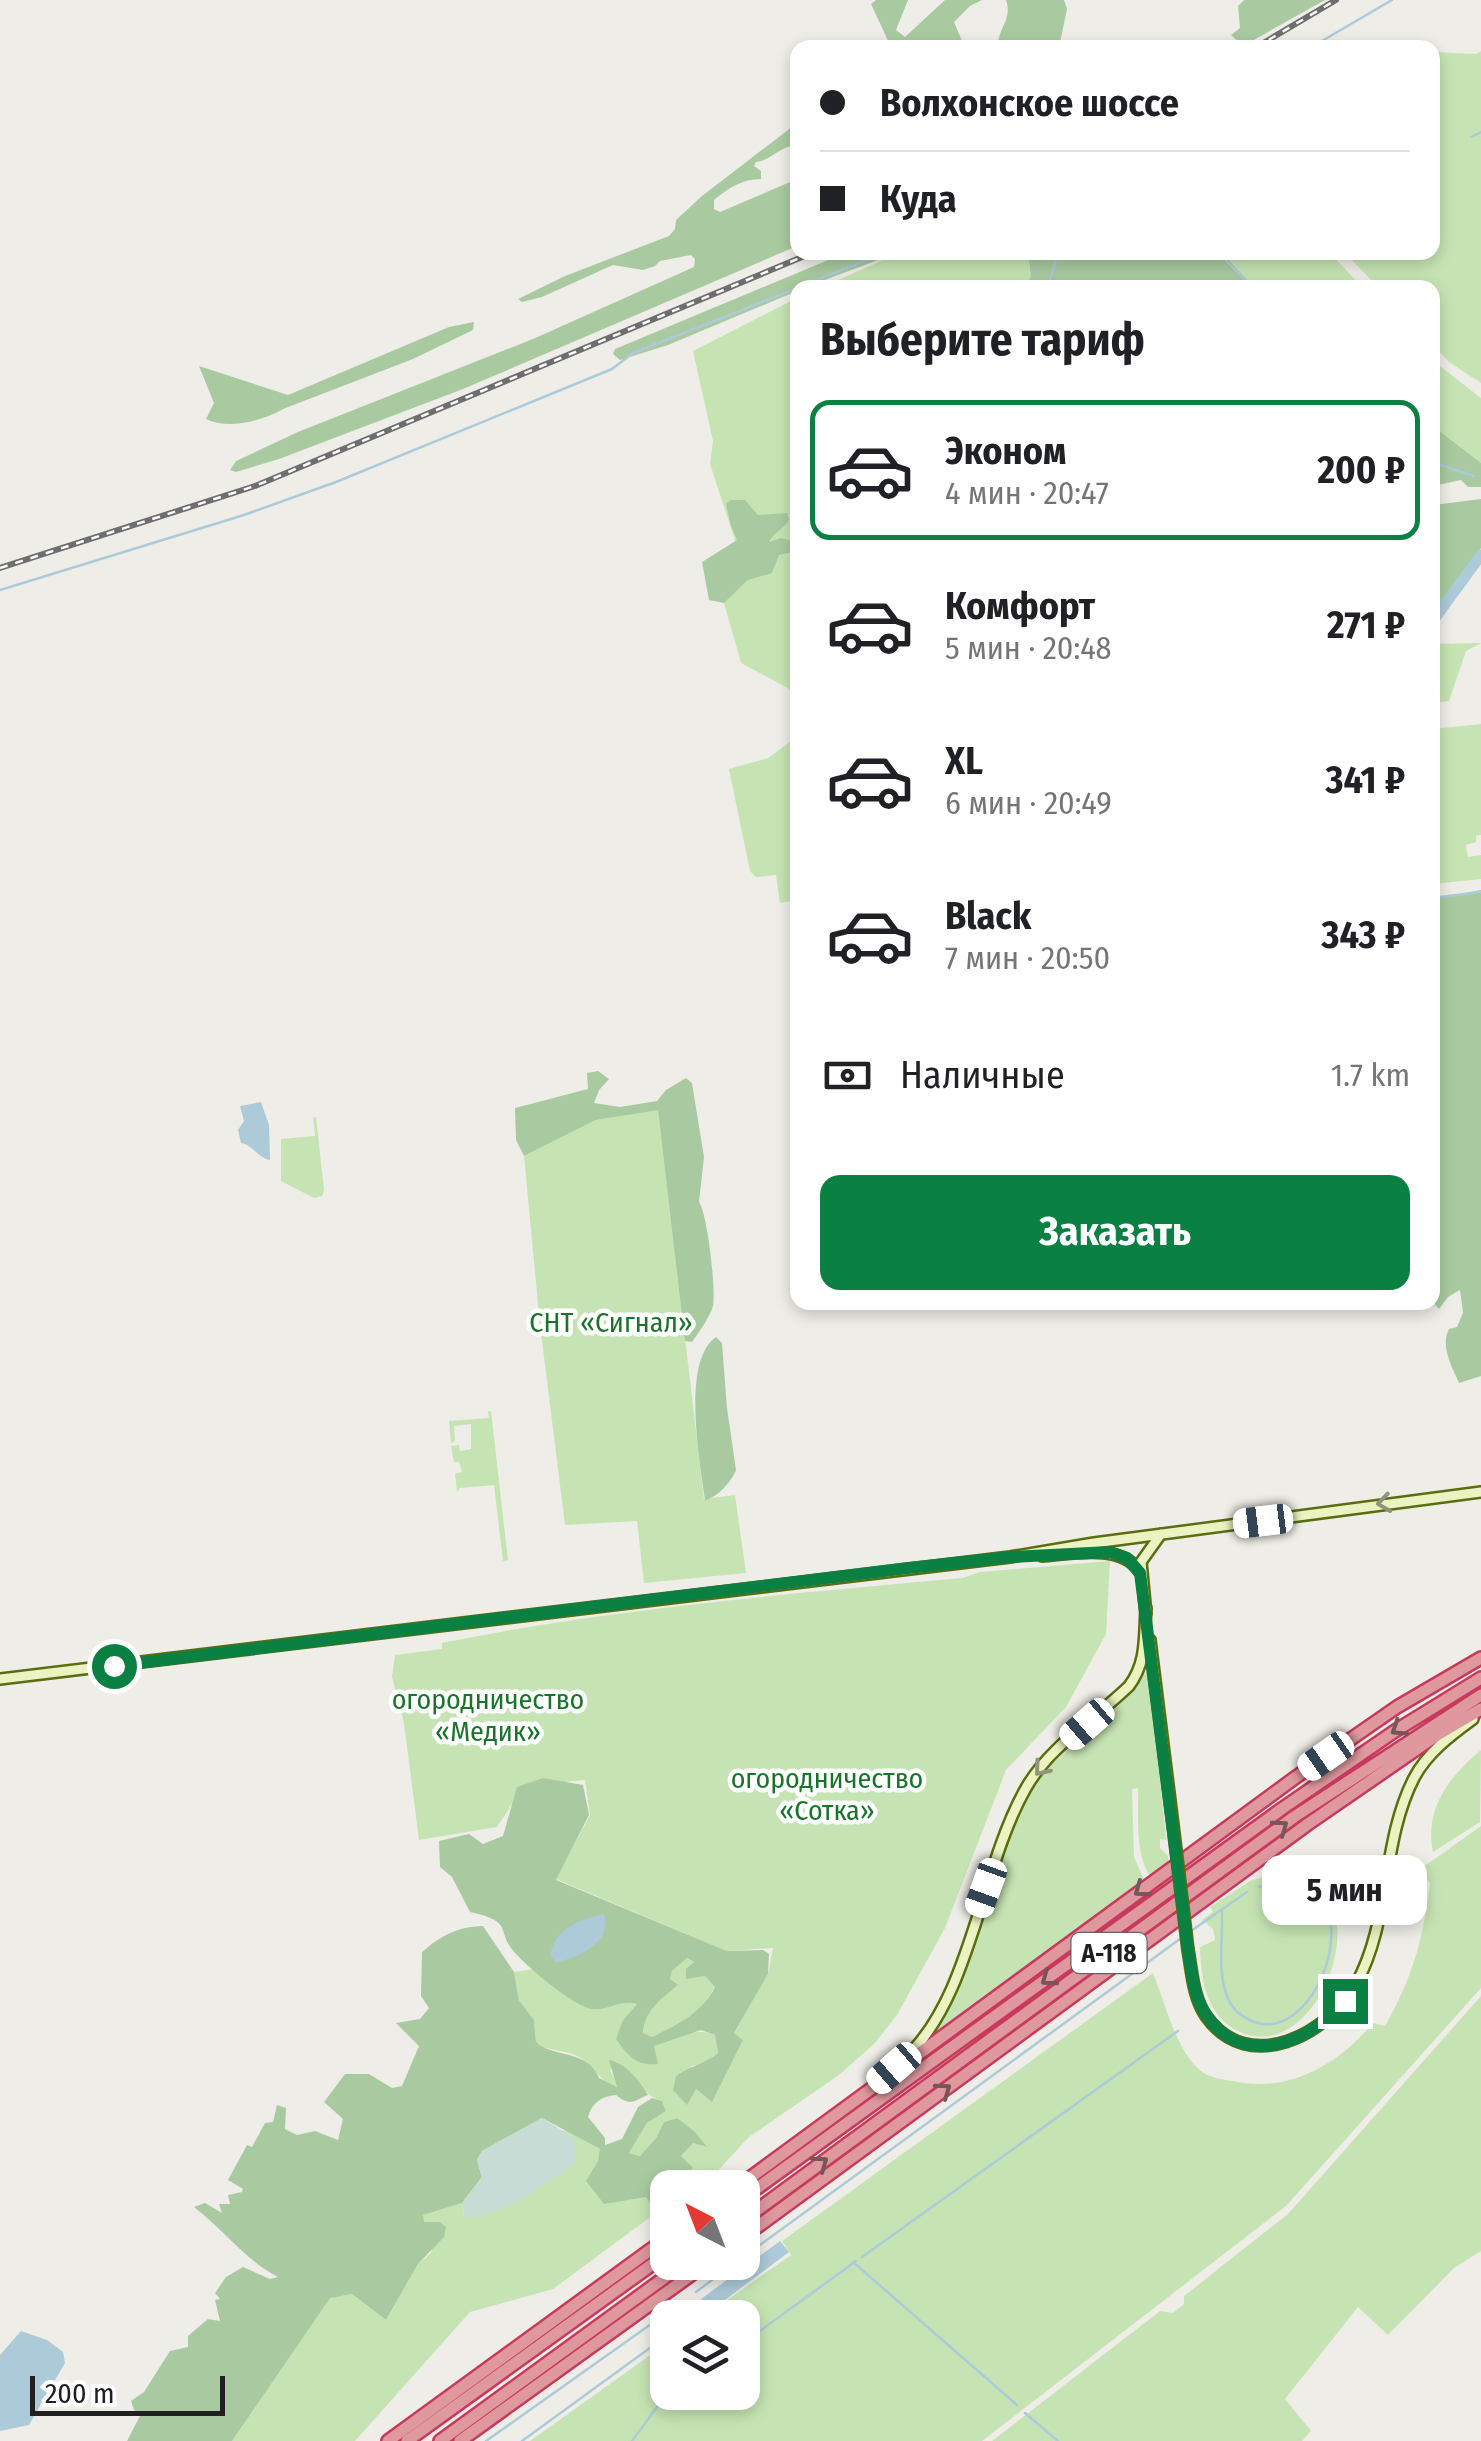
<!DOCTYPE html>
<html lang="ru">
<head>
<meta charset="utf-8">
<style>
  :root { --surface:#fff; --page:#f6f6f6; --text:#202124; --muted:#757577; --line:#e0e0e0; --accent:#0b8043 }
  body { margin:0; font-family:"Fira Sans Condensed",sans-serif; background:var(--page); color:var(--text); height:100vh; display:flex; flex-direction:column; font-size:38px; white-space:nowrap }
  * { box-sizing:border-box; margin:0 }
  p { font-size:32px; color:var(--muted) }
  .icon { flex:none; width:55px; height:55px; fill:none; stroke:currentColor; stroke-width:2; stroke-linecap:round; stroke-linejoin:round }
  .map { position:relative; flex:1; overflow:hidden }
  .panel { position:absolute; left:790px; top:280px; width:650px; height:1030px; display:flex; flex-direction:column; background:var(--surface); border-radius:20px; box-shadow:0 5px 15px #0003 }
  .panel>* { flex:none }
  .top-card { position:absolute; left:790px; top:40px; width:650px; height:220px; border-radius:20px; box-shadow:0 5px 15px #0003; display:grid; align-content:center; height:220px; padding:0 30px; background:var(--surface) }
  .needle { width:65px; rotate:318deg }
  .tools { position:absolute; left:650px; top:2170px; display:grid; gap:20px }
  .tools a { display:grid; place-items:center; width:110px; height:110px; border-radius:20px; background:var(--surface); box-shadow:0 5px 15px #0003; font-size:50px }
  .scale { position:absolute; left:30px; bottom:25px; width:195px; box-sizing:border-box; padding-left:10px; border:5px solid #202020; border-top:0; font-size:28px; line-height:35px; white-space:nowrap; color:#202020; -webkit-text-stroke:8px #fff; paint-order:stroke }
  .end { position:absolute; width:45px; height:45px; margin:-22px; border:12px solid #0b8043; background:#fff; box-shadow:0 0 0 5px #fff }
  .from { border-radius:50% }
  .bubble { position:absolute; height:70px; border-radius:20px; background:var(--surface); box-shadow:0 5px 15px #0003; font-size:32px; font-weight:700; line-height:70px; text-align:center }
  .car { position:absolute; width:30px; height:60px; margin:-30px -15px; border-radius:12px; box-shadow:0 0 8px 2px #0007; background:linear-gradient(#fff 24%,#345 0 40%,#fff 0 76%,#345 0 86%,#fff 0) }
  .top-card b { display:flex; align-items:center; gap:35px; height:95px; font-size:38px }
  .top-card b+b { border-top:2px solid var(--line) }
  .top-card i { width:25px; height:25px; background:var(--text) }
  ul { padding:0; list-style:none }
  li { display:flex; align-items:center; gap:30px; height:140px; margin:0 20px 15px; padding:0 10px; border:5px solid transparent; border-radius:20px }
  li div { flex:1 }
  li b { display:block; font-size:38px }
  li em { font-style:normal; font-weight:700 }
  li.current { border-color:var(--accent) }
  li>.icon { width:90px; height:90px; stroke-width:1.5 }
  h2 { padding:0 30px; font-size:45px; line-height:120px }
  .pay { display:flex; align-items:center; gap:25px; height:110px; padding:0 30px; font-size:38px }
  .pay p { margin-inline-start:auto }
  .button { display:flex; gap:20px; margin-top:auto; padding:20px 30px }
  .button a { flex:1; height:115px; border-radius:20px; background:var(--accent); color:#fff; font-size:40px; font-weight:700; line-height:115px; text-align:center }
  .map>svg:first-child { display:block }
  .grass { fill:#c6e4b3 }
  .forest { fill:#a9caa1; fill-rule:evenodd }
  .wetland { fill:#c6dcd4 }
  .water { fill:#adcad8 }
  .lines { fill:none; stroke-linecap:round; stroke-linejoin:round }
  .stream { stroke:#adcad8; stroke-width:2.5 }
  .river { stroke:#adcad8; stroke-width:11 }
  .secondary-casing { stroke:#5a6d11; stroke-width:14 }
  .motorway-casing { stroke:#c8395d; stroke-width:16 }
  .secondary { stroke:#ecf3c2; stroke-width:9 }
  .motorway { stroke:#de989e; stroke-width:11 }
  .rail-casing { stroke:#6e6e6e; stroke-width:6 }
  .rail { stroke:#fff; stroke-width:2.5; stroke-dasharray:8; stroke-linecap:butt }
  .secondary-bridge-casing { stroke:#5a6d11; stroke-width:14; stroke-linecap:butt }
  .secondary-bridge { stroke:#ecf3c2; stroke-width:9 }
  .oneway { stroke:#909479 }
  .oneway2 { stroke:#755659 }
  .route { stroke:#0b8043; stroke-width:12 }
  .labels { text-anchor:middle; stroke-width:9; stroke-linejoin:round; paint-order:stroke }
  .shield { fill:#fff; stroke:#636363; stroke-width:2.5 }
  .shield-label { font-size:25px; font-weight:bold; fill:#202020 }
  .park-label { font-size:28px; fill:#187428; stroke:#fff }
</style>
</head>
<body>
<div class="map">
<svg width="1481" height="2441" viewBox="0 0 1481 2441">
  <rect width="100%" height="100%" fill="#efede7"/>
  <!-- grass -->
  <path class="grass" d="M1481,51V383L1449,362L1433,345L1432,288L1378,287L1345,253L1432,252L1433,52L1476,54Z
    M899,253H978L981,259L998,253H1028L1031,277L1024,287L820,288Z
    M1218,253H1330L1362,287H1251Z
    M797,298V693L741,663L724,603L748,580L710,464L713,441L693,351Z
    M1432,360L1481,398V463L1433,426Z
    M1481,643L1466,651L1449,701L1433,703V644Z
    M1481,724V835L1476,836V842L1466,845L1468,857L1481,855V879L1433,884V729Z
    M797,737V900L780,903L776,875L756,877L750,871L729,769L768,758Z
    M658,1109L704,1499L735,1495L746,1573L644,1583L637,1521L565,1525L540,1325L524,1156L596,1120Z
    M316,1117L324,1190L322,1196L314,1198L281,1181V1139L315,1136L313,1118Z
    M488,1411H491L508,1560L503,1561L494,1485L460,1488L457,1492L455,1474L462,1472L459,1462H454L451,1446L459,1445L460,1451L471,1449V1424L454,1426L455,1441L451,1443L449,1421L489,1418Z
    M1110,1561L1106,1634L1066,1707L1006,1770L945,1928L897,2015L874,2044L839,2075L749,2137L710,2179L698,2187H672L692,2168L680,2157L693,2142L705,2147L677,2118L664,2122L656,2138L640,2156L629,2153L647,2123L666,2111L662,2101C643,2096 632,2073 616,2061L610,2070L618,2087C598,2082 593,2064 577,2056C563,2049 548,2052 536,2042L534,2020L519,2000L514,1972L534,1969L584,2007L625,2001L637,2004L623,2020L655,2057L654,2046C674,2037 694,2027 715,2035L718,2053L705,2064L691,2066L696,2089L711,2101L743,2040L734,2033L768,1974L773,1948L727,1951L556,1879L590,1815L585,1780L524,1786L497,1827L419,1840L404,1723L392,1677L395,1655L442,1649V1643C613,1608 789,1594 962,1578L980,1572Z
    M1149,1667L1166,1840L1160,1839V1848L1168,1856L1169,1867L1151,1877C1134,1854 1139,1816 1138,1788L1132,1789L1134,1857L1144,1880L1143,1886L922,2051C977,1973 982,1875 1029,1795C1058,1744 1120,1719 1149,1667Z
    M1481,1750L1480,1822L1433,1852C1424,1809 1449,1777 1481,1750Z
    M1481,1826V1988L1286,2206L982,2441H530L667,2343L668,2392H742V2318L703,2317L791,2255L782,2241L1153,1973C1164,2000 1177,2053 1201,2071C1210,2078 1226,2080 1238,2082C1292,2092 1339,2063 1373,2023L1385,2026C1412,1979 1424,1937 1430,1883L1419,1870Z
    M1271,1875C1396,1863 1322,2080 1234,2029C1205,2012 1201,1977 1200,1947L1215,1940L1213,1929L1202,1920L1213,1912L1210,1907L1250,1881Z
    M686,1958L694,1962L686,1978L705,1976L715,1986C703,2013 677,2025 652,2037L643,2033C645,2010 661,1999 677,1985L670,1979L672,1971Z
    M1481,1996V2251L1454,2268L1388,2335L1358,2307L1285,2399L1311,2431L1302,2441H992L1160,2311L1173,2313L1184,2304V2296L1288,2214Z
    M561,2130L572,2132L601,2150L598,2161L647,2197L656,2213L553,2289L470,2312L355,2441H232L330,2297L352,2294L386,2320L418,2264L431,2253L439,2222H423V2215L462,2203L464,2217L574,2138Z"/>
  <!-- forest -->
  <path class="forest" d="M876,0H908L896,30L905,37L945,0H982L970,6L954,22L965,48L891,47L871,4Z
    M1006,0H1064L1067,9L1059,47H998C997,29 1013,20 1006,0Z
    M1244,0H1325L1243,46L1231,35L1240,28L1238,6Z
    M797,123V146C782,144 771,161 756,162L754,166L761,171V179C743,179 728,188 714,200V209L720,212L797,179V246L463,389L279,459L236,472L230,470L236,461L298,432L533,339L694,267L695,259L691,255L660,261L655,266L643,270L613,265L542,297L522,302L518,299L565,276L669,236L675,229L676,220L702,196Z
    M1028,252L1218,253L1251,287H1024L1031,277Z
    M845,253H897L806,287L798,288L797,291L668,345L620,360L613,354L615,349Z
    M474,322L473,330L413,359L283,409C263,421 227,430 206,419L214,403L199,366L288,395L449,327Z
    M1433,426L1481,463V487H1468L1461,480L1433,486Z
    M1481,499V548L1433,616V505Z
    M731,500H745L758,515L787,513L789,520C784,529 774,532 769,542L781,538L797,542V551L779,555L772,573L748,580L724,603L709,600L702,562L737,540L731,526L726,504Z
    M1481,890V1376L1459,1383C1452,1367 1440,1346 1449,1329L1457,1327L1463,1313L1460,1290L1448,1297L1439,1309L1434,1303L1432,1290V899Z
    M598,1071L609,1079L599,1090L594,1103L620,1107L657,1101L666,1090L686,1078L692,1083L704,1157L699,1202C708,1215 716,1291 713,1306C710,1317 699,1332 692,1342L685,1341L658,1110L596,1120L524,1156L516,1140L515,1108L588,1089L587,1073Z
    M716,1337L722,1343L727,1408L736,1470C732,1481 717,1498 705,1500C700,1462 681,1361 716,1337Z
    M543,1778L583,1785L589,1815L556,1880L727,1951L763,1950L769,1954L768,1974L734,2033L743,2040L712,2102L696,2089L687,2105L673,2090L676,2076C690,2066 705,2064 718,2053L715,2035L701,2030L654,2046L658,2064C636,2066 628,2056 616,2039L623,2020L637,2004C618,1998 604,2015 585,2007C566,1999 531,1970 517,1955C494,1932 517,1922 470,1912L452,1877L440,1867L439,1841L469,1834L483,1844L503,1836L517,1787ZM687,1958L694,1962L686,1969V1979L705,1976L715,1987C703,2012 677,2025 652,2037L643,2033C645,2010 661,1999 678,1985L670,1979L672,1971Z
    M483,1926L514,1972L519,2000L534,2020L536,2042C556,2059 587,2049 599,2078L617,2087L609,2060C627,2063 639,2081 648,2095C633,2101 631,2107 616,2095C601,2096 592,2103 588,2117L605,2138V2145L622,2139L638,2107L652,2098L662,2101L666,2111L647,2123L629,2153L640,2156L656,2138L664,2122L677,2118L695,2132L707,2147L693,2143L681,2156L693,2168L668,2188L667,2207L656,2213L646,2197L604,2204L586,2181L598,2161L600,2149L542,2118L482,2151L477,2160L482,2177L462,2203L423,2215L424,2222H440L446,2227L444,2237L418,2264L386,2320L352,2294L330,2298L232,2441H127L141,2414L134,2410L131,2401L144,2392L170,2351L188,2347V2336L208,2319L220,2321L215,2300L220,2299L215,2293L226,2277L243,2267L270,2279L278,2277C246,2261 223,2229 194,2207L205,2203L222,2213L219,2204H230L228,2195L242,2192L243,2189L228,2180L247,2145L252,2147L265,2123L273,2122L277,2105L286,2108L285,2129L297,2135L315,2131L338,2140L343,2119L324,2102L345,2074H369L392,2088L402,2086L419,2046L396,2023L420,2019L429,2008L421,1996L422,1952C442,1935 457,1927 483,1926Z"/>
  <!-- wetland -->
  <path class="wetland" d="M542,2118L574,2138L576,2163C544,2185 504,2217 464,2217L462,2203L482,2177L477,2160L482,2151Z"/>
  <!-- water -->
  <path class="water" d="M261,1102L269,1125L270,1160C257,1157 253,1145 241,1143L238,1130L244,1121L240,1106Z
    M604,1914C613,1942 579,1958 556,1962L551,1957C550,1931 582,1918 604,1914Z
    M780,2241L789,2252L709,2312L701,2299Z
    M21,2331L47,2340L63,2352L65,2363L29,2425L0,2431V2355Z"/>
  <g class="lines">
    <!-- stream -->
    <path class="stream" d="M1310,48L1392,0
      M1471,137L1481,132
      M1220,252L1253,288
      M799,287L886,252
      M1048,288L1058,252
      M1432,462L1474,476
      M0,590L244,515L336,482L612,369L633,353L798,288
      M1432,898L1481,892
      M1222,1911C1223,1936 1217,1972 1227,1996C1231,2008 1242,2017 1254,2022C1326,2047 1382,1854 1259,1887
      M1191,1931L1247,1892
      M862,2257L1178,2031
      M742,2258L1184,1936
      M853,2262L1017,2405
      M696,2292L736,2262
      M709,2312L713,2318
      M742,2344L856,2261
      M1025,2413L1058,2441
      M486,2441L678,2305
      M522,2441L654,2345
      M632,2441L662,2400L673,2392"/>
    <!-- river -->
    <path class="river" d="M1432,622L1481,555"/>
    <defs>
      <path id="secondary" d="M1042,1556C1071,1554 1121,1543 1139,1571
        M1146,1614L1141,1562L1161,1534
        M1150,1640L1173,1825
        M0,1679L1010,1557L1094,1543L1481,1492
        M1188,1950C1192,1972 1193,1997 1206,2016C1248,2076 1328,2035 1356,1984C1391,1921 1381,1842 1414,1778C1427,1753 1451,1735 1473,1719
        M904,2059C972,1998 980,1868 1026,1788C1049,1747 1095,1719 1129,1686C1147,1662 1144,1637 1146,1608"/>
      <path id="motorway" d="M736,2188L1296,1777L1397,1707L1481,1658
        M742,2199L1283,1808L1395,1731L1481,1678
        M742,2221L1294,1817L1481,1695
        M742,2238L1308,1824L1437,1735L1481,1709
        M388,2441L668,2237
        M407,2441L668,2253
        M440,2441L686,2262
        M460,2441L709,2262"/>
    </defs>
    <!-- secondary casing -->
    <use href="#secondary" class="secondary-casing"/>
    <!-- motorway casing -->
    <use href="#motorway" class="motorway-casing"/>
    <!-- secondary -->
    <use href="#secondary" class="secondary"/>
    <!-- motorway -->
    <use href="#motorway" class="motorway"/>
    <defs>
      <path id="rail" d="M1255,48L1336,0
        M0,568L255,486L814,252"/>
    </defs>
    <!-- rail casing -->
    <use href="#rail" class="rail-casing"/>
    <!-- rail -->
    <use href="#rail" class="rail"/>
    <defs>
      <path id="secondary-bridge" d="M1173,1825L1188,1950"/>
    </defs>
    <!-- secondary-bridge casing -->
    <use href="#secondary-bridge" class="secondary-bridge-casing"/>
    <!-- secondary-bridge -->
    <use href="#secondary-bridge" class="secondary-bridge"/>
  </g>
  <!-- one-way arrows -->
  <defs><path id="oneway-chevron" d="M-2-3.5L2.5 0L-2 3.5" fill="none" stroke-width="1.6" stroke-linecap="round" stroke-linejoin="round" transform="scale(2.5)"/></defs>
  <g class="oneway">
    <use href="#oneway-chevron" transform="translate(1384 1503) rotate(172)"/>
    <use href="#oneway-chevron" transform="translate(1041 1769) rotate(130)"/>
  </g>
  <g class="oneway2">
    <use href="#oneway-chevron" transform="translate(1398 1729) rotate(147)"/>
    <use href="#oneway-chevron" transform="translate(1281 1827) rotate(-36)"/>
    <use href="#oneway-chevron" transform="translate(1141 1890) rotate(144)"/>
    <use href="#oneway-chevron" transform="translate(1048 1979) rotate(144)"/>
    <use href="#oneway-chevron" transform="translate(944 2090) rotate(-36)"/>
    <use href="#oneway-chevron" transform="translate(821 2163) rotate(-36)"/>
  </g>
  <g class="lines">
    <!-- route -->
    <path class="route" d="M114,1666L908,1568L1010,1557L1110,1552L1127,1558L1140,1573L1188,1950C1192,1972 1193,1997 1207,2016C1245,2071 1311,2041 1345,2001"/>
  </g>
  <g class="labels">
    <!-- shield labels -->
    <rect class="shield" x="1071.5" y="1933" width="75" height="40" rx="8"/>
    <g class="shield-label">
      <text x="1109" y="1962">А-118</text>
    </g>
    <!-- park labels -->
    <g class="park-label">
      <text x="611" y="1332">СНТ «Сигнал»</text>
      <text x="488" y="1709">огородничество<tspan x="488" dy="32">«Медик»</tspan></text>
      <text x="827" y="1788">огородничество<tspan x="827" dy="32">«Сотка»</tspan></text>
    </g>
  </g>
</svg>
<div class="tools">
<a><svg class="needle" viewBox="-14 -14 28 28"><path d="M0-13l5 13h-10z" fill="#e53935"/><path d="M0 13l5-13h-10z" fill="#757577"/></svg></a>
<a><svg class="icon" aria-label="layers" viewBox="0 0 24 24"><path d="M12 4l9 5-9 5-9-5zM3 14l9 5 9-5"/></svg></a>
</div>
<div class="scale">200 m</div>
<i class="end from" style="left:114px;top:1666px"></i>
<i class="end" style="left:1345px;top:2001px"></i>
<div class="bubble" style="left:1262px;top:1855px;width:165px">5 мин</div>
<i class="car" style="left:1263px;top:1521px;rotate:263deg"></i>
<i class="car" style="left:1087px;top:1724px;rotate:229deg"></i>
<i class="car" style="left:1326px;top:1756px;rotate:235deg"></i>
<i class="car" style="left:986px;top:1888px;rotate:200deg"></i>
<i class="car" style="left:894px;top:2068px;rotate:229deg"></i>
<div class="top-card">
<b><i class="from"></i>Волхонское шоссе</b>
<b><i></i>Куда</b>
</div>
<section class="panel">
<h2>Выберите тариф</h2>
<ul>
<li class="current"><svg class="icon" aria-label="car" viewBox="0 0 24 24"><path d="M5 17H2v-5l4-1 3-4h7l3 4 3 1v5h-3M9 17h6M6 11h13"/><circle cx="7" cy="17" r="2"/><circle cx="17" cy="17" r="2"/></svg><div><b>Эконом</b><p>4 мин · 20:47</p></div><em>200 ₽</em></li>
<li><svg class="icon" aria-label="car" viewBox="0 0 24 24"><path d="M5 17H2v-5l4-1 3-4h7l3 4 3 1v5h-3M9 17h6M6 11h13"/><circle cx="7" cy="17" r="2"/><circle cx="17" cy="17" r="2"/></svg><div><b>Комфорт</b><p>5 мин · 20:48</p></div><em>271 ₽</em></li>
<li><svg class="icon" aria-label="car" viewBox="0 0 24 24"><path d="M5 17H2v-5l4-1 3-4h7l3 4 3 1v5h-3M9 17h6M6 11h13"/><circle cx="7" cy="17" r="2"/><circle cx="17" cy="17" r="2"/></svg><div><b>XL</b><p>6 мин · 20:49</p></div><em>341 ₽</em></li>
<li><svg class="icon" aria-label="car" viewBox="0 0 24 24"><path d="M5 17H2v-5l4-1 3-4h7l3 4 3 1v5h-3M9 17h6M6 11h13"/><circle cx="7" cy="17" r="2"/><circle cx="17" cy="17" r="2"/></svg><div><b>Black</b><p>7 мин · 20:50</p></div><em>343 ₽</em></li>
</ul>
<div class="pay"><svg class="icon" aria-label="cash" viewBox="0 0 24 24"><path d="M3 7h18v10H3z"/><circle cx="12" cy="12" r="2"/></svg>Наличные<p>1.7 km</p></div>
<div class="button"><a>Заказать</a></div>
</section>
</div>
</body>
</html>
